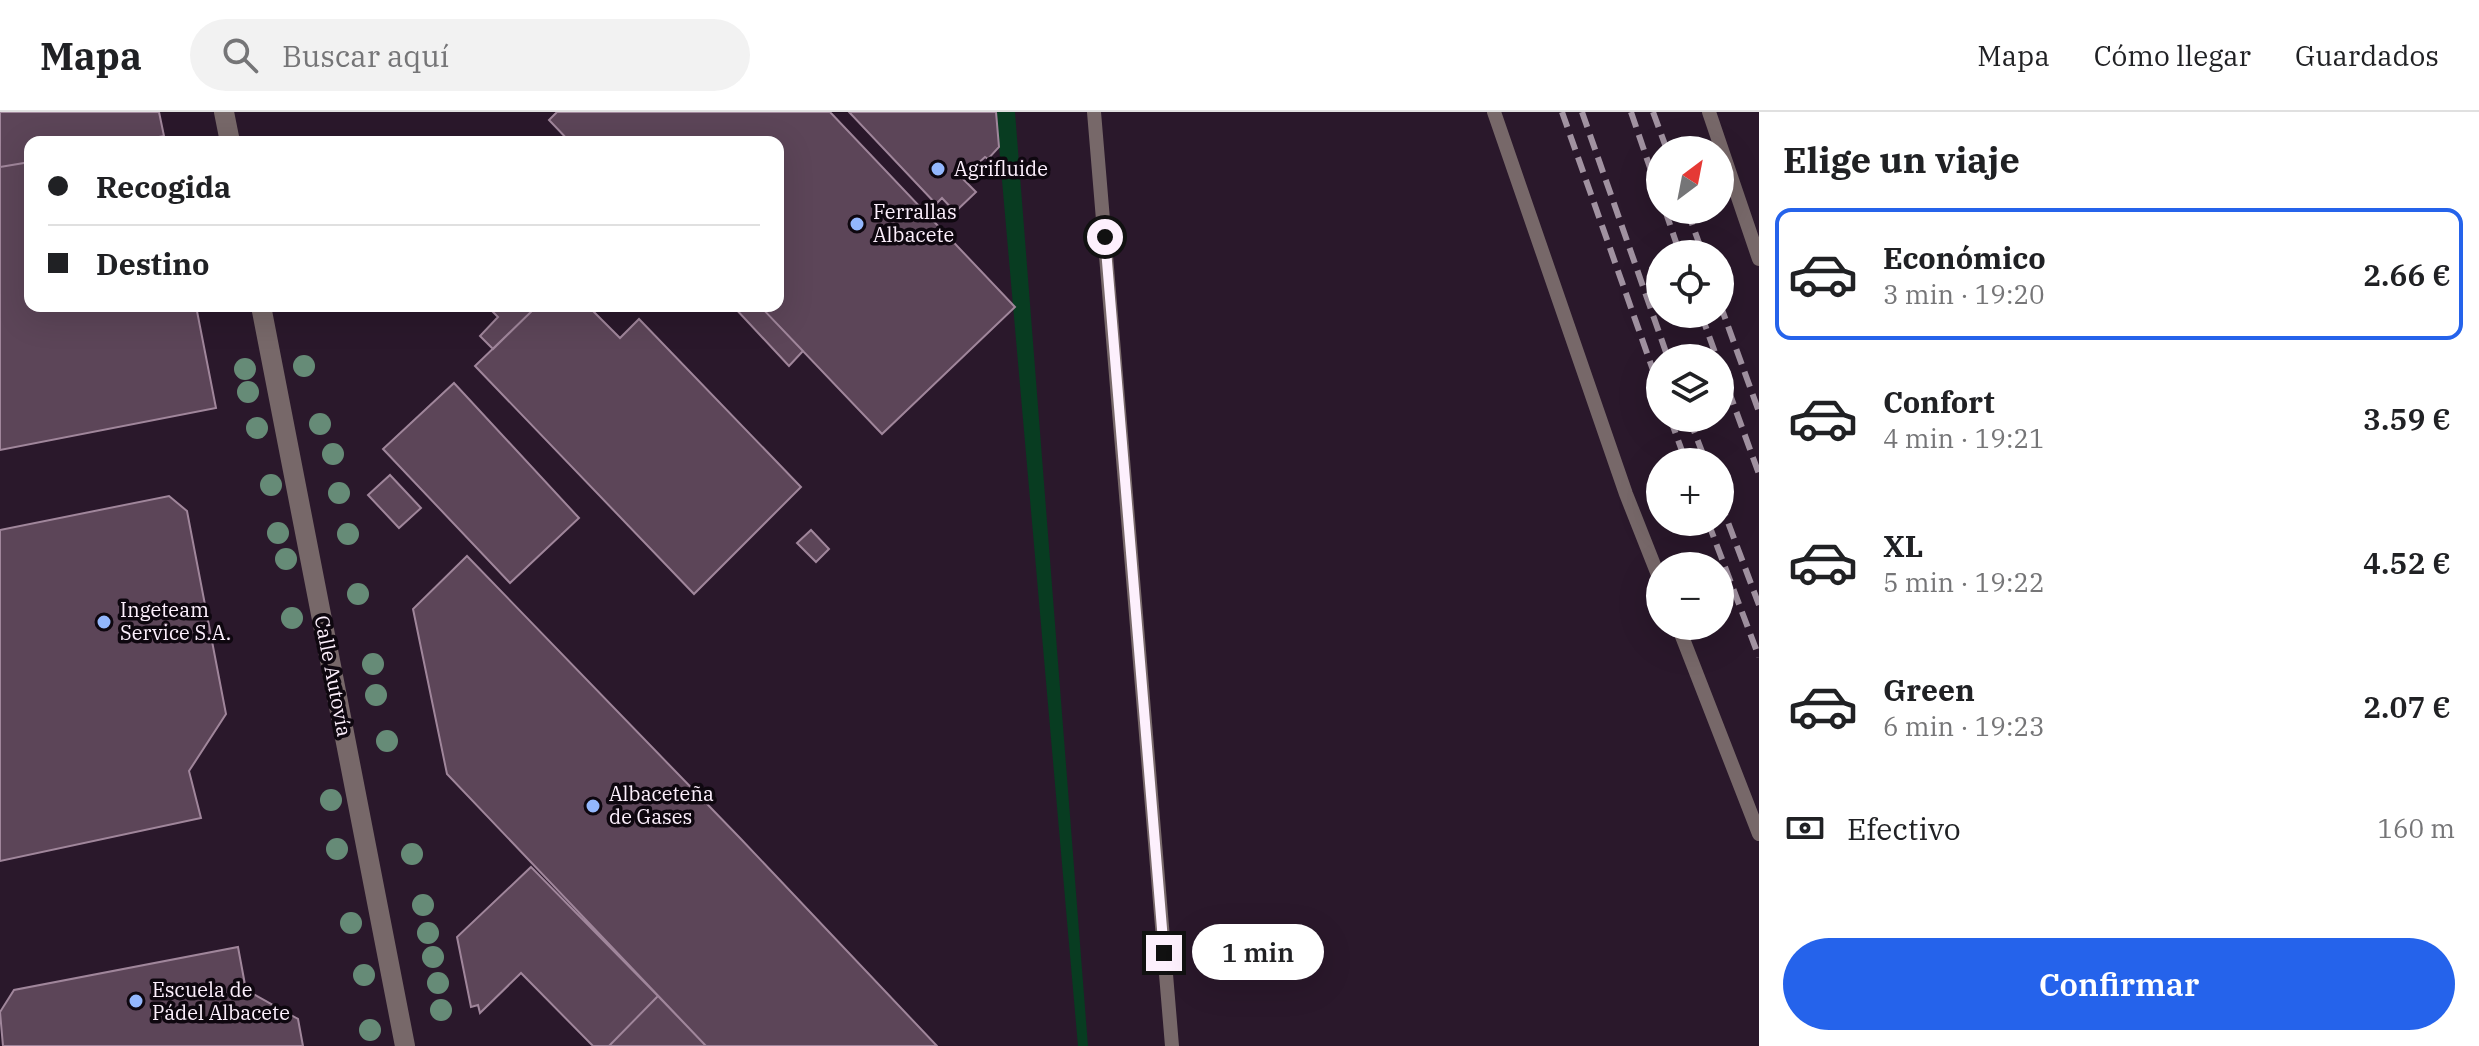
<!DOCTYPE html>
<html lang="es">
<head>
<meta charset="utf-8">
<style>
  :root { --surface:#fff; --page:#f2f2f2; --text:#202124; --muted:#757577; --line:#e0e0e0; --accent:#2563eb }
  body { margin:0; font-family:"IBM Plex Serif",serif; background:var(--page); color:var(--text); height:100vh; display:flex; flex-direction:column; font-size:30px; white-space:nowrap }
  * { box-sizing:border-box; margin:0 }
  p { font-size:26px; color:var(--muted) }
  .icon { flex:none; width:44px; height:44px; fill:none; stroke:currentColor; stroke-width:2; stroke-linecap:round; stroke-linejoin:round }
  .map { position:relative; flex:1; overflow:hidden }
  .sheet { display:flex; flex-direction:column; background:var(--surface); width:720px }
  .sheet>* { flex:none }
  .banner { position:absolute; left:24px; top:24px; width:760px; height:176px; border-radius:16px; box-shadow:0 8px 32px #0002; display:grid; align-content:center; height:176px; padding:0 24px; background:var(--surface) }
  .needle { width:52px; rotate:32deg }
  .controls { position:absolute; left:1646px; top:24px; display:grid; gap:16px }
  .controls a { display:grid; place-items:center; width:88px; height:88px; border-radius:50%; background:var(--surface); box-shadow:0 8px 32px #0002; font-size:40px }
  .end { position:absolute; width:36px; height:36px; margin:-18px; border:10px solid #fdf0fd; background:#111; box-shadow:0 0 0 4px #111 }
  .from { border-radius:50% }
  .bubble { position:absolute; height:56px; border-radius:28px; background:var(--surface); box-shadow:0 8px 32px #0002; font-size:26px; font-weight:600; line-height:56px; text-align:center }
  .banner b { display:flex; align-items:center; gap:28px; height:76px; font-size:30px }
  .banner b+b { border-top:2px solid var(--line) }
  .banner i { width:20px; height:20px; background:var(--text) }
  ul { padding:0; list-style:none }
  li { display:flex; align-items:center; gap:24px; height:132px; margin:0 16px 12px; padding:0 8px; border:4px solid transparent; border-radius:16px }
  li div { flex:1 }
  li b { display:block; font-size:30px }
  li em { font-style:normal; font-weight:600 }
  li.active { border-color:var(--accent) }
  li>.icon { width:72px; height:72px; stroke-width:1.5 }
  h2 { padding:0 24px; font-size:36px; line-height:96px }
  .pay { display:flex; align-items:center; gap:20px; height:88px; padding:0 24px; font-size:30px }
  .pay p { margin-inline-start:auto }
  .action { display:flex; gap:16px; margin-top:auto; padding:16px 24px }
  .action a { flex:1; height:92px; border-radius:48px; background:var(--accent); color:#fff; font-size:32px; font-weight:600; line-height:92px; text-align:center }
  header { display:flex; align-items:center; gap:48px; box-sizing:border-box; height:112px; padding:0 40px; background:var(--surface); border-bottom:2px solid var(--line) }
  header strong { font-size:38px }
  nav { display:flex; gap:44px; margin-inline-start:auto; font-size:28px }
  .search { width:560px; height:72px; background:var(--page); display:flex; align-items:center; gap:20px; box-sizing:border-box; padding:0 28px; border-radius:44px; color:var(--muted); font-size:30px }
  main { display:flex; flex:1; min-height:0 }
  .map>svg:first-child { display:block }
  .green { fill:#083c21 }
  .building { fill:#5c4558; stroke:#a0869b; stroke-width:2 }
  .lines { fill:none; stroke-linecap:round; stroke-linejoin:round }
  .lane { stroke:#776869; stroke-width:14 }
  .street { stroke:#776869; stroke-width:20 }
  .rail { stroke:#a192a1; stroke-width:6; stroke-dasharray:16 8; stroke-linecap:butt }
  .tree { fill:#668b77 }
  .route { stroke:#fdf0fd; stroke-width:10 }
  .poi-dot { fill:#93b7fd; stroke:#0e070f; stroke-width:3 }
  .labels { text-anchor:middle; stroke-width:7; stroke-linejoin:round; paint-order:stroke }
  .poi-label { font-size:20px; fill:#fdf0fd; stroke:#0e070f; text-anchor:start }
  .street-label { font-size:20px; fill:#fdf0fd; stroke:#0e070f }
</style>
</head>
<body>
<header>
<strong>Mapa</strong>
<div class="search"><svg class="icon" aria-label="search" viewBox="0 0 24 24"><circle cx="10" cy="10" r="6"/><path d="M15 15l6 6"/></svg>Buscar aquí</div>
<nav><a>Mapa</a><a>Cómo llegar</a><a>Guardados</a></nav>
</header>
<main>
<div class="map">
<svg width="1759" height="934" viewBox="0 0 1759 934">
  <rect width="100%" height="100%" fill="#2a182b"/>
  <!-- green -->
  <path class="green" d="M996,0H1015L1088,934H1078Z"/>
  <!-- building -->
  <path class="building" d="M0,0H159L164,24L133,30H30V50L0,55Z
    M557,0H830L1015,195L882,322L760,194H778V30H570L549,8Z
    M849,0H996L999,35L988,47L985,45L962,66L976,80L955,100L942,86L936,92Z
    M30,50V194H196L216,296L0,338V55Z
    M487,194H537L493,237L480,224L498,205Z
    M537,194H588L620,226L639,207L801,375L694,482L475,254Z
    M733,194H760L803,239L789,254Z
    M454,271L579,406L510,471L383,337Z
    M390,363L421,396L399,416L368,383Z
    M169,384L187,399L226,602L189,659L201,706L0,749V418Z
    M811,418L829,437L816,450L797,431Z
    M467,444L740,726L937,934H706L447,662L413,497Z
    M531,755L658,884L609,934H593L521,861L480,901L478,893L471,895L457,825Z
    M238,835L246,878L298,907L303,934H3L0,900L14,878Z
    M658,884L706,934H609Z"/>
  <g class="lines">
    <!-- lane -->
    <path class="lane" d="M1094,0L1172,934
      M1494,0L1626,382L1660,468
      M1709,0L1759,147
      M1678,514L1759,722"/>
    <!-- street -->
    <path class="street" d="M224,0L230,30
      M261,194L405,934"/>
    <!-- rail -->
    <path class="rail" d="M1562,0L1660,278
      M1582,0L1668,246
      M1631,0L1660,85
      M1653,0L1667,38
      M1665,98L1680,142
      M1687,98L1703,142
      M1720,192L1759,300
      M1701,202L1717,246
      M1720,255L1759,362
      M1670,306L1686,350
      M1689,306L1706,350
      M1720,389L1759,493
      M1708,410L1759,545"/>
  </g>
  <!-- trees -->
  <g class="tree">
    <circle cx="304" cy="254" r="11"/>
    <circle cx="245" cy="257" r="11"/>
    <circle cx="248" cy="280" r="11"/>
    <circle cx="320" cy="312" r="11"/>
    <circle cx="257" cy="316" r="11"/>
    <circle cx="333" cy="342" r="11"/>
    <circle cx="271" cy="373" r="11"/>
    <circle cx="339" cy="381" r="11"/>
    <circle cx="278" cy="421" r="11"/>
    <circle cx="348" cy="422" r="11"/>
    <circle cx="286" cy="447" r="11"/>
    <circle cx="358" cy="482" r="11"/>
    <circle cx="292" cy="506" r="11"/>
    <circle cx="373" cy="552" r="11"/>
    <circle cx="376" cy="583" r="11"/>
    <circle cx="387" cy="629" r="11"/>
    <circle cx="331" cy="688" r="11"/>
    <circle cx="337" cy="737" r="11"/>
    <circle cx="412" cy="742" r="11"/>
    <circle cx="423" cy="793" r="11"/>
    <circle cx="351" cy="811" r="11"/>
    <circle cx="428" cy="821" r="11"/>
    <circle cx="433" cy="845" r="11"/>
    <circle cx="364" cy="863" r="11"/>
    <circle cx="438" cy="871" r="11"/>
    <circle cx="441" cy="898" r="11"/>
    <circle cx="370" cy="918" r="11"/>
  </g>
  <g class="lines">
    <!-- route -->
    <path class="route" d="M1105,125L1164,841"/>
  </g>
  <!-- markers -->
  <g class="poi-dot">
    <circle cx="938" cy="57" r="8"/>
    <circle cx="857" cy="112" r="8"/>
    <circle cx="104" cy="510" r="8"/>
    <circle cx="593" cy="694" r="8"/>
    <circle cx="136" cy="889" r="8"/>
  </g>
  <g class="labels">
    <!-- poi labels -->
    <g class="poi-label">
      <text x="954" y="64">Agrifluide</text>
      <text x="873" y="107">Ferrallas<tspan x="873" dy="23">Albacete</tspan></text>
      <text x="120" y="505">Ingeteam<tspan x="120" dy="23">Service S.A.</tspan></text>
      <text x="609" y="689">Albaceteña<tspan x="609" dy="23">de Gases</tspan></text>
      <text x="152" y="885">Escuela de<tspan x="152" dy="23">Pádel Albacete</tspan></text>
    </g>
    <!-- street labels -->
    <g class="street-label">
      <text transform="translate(333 564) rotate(79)" y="7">Calle Autovía</text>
    </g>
  </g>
</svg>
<div class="controls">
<a><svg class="needle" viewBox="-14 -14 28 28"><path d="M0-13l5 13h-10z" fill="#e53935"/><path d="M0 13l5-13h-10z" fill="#757577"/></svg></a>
<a><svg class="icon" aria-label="locate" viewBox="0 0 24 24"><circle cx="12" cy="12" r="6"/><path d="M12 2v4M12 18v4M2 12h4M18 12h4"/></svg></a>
<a><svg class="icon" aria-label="layers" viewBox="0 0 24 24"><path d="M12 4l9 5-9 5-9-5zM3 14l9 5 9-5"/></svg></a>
<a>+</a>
<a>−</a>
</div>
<i class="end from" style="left:1105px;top:125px"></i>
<i class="end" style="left:1164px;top:841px"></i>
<div class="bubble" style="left:1192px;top:812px;width:132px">1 min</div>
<div class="banner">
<b><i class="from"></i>Recogida</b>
<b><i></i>Destino</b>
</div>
</div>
<section class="sheet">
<h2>Elige un viaje</h2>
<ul>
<li class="active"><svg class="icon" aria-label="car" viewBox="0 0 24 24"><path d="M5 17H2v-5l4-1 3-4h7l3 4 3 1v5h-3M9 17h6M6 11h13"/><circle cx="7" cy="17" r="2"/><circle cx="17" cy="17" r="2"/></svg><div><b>Económico</b><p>3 min · 19:20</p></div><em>2.66 €</em></li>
<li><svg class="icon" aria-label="car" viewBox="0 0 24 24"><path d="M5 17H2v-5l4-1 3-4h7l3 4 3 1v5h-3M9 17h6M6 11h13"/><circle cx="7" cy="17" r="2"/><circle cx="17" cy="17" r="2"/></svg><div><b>Confort</b><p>4 min · 19:21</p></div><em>3.59 €</em></li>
<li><svg class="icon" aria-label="car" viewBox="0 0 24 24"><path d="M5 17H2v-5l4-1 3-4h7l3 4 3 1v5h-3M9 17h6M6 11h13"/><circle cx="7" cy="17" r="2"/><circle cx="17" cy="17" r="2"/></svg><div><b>XL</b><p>5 min · 19:22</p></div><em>4.52 €</em></li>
<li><svg class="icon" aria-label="car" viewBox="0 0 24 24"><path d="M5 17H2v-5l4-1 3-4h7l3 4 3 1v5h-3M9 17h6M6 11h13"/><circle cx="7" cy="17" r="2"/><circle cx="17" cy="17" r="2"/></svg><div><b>Green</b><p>6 min · 19:23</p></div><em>2.07 €</em></li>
</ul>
<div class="pay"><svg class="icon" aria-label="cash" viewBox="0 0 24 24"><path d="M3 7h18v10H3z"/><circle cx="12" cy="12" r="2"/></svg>Efectivo<p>160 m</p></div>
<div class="action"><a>Confirmar</a></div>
</section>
</main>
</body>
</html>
